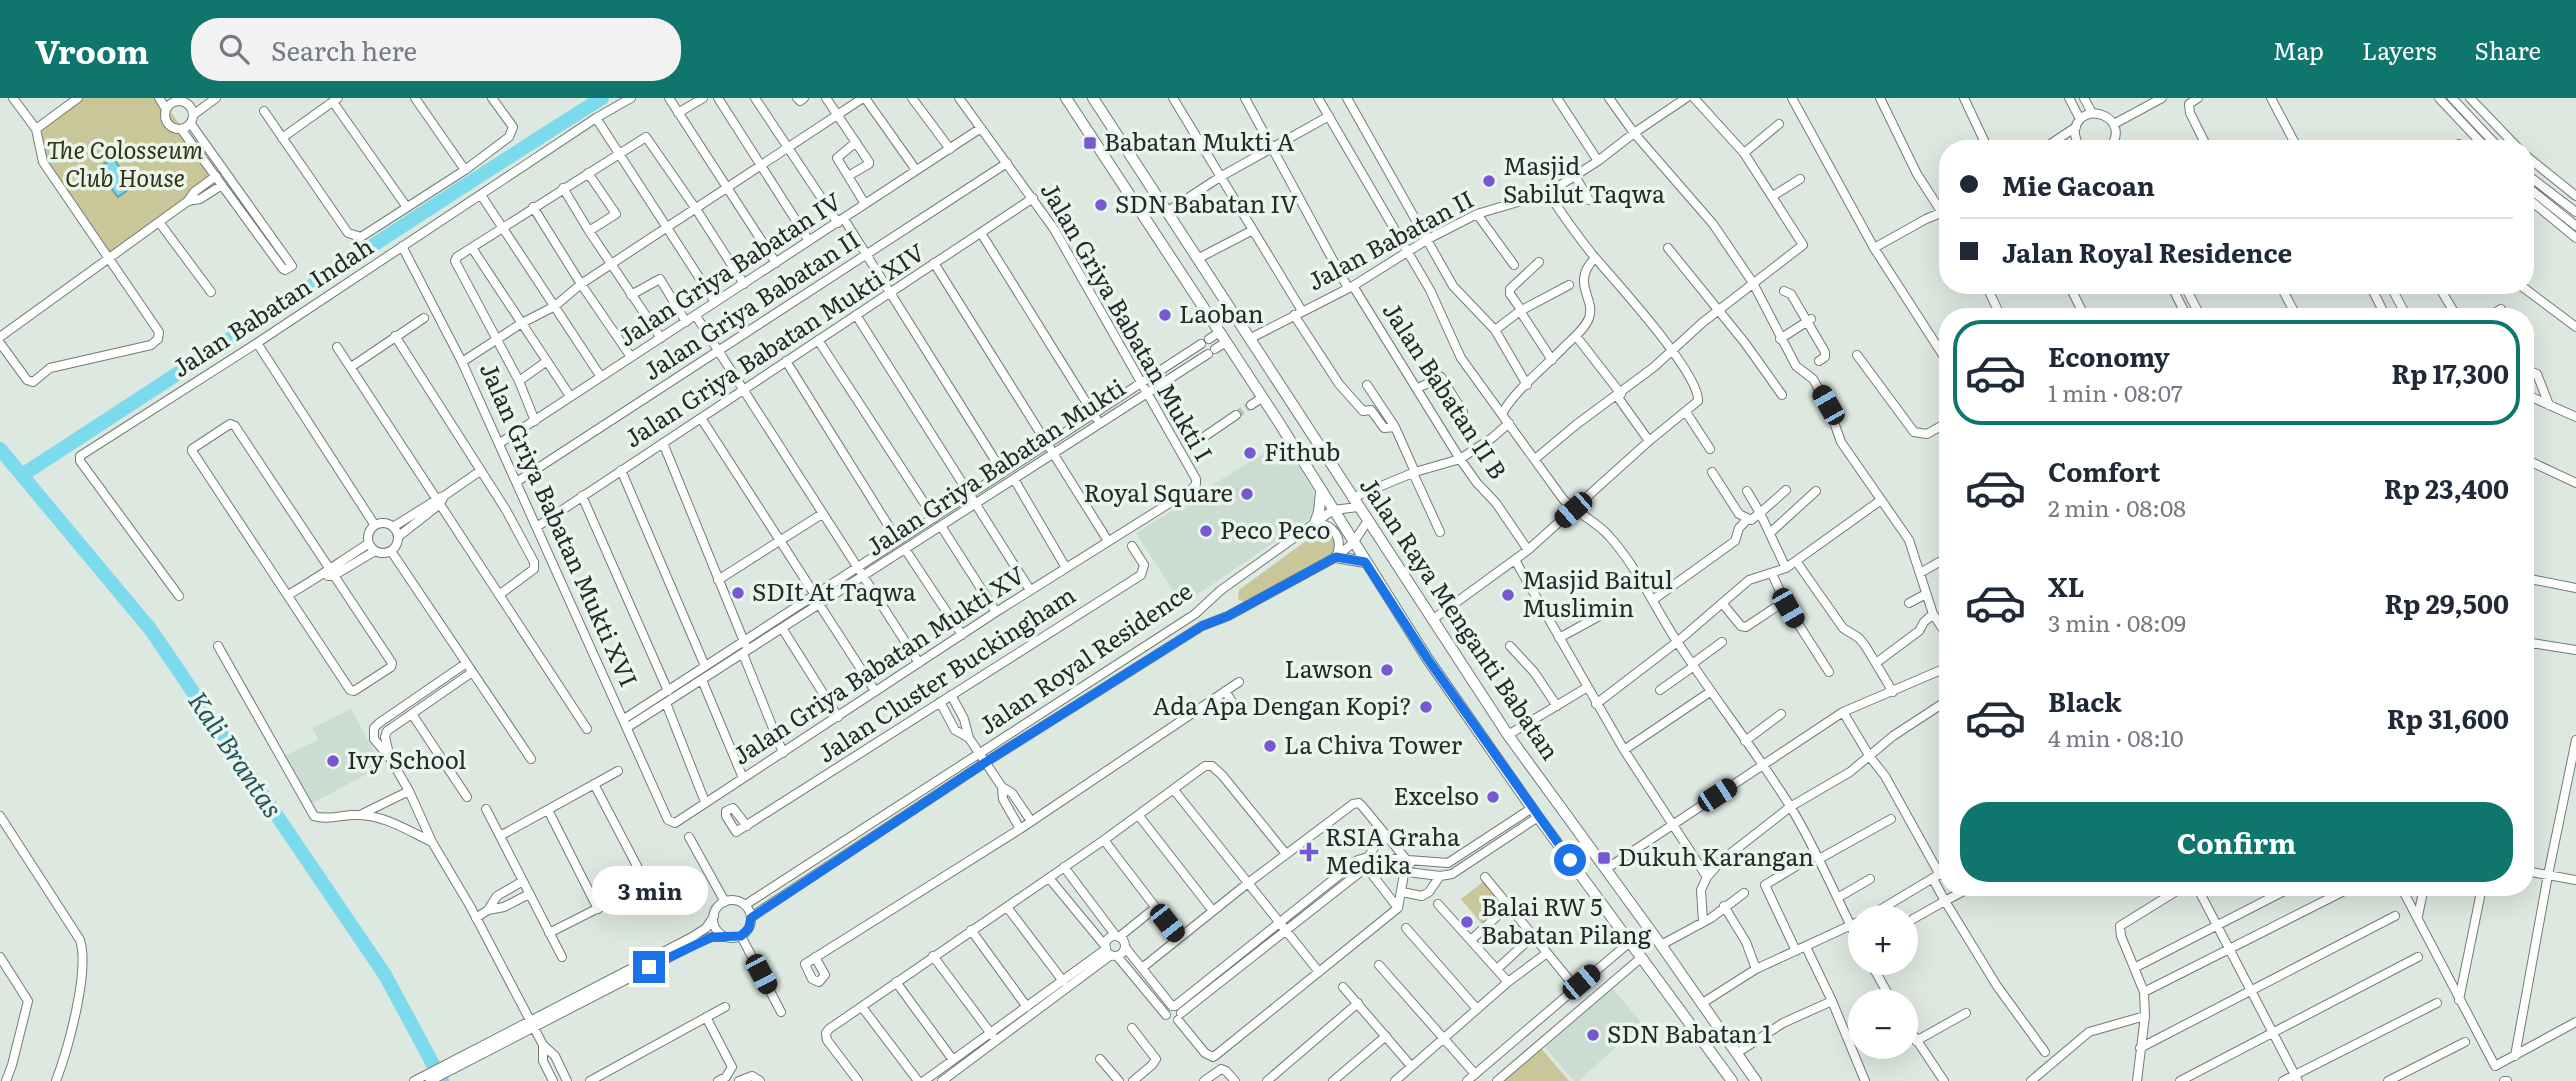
<!DOCTYPE html>
<html lang="en">
<head>
<meta charset="utf-8">
<style>
  :root { --surface:#fff; --page:#f2f2f3; --text:#1f2937; --muted:#747a83; --line:#e0e1e3; --accent:#0f766e }
  body { margin:0; font-family:Literata,serif; background:var(--page); color:var(--text); height:100vh; display:flex; flex-direction:column; font-size:26px; white-space:nowrap }
  * { box-sizing:border-box; margin:0 }
  p { font-size:23px; color:var(--muted) }
  .icon { flex:none; width:38px; height:38px; fill:none; stroke:currentColor; stroke-width:2; stroke-linecap:round; stroke-linejoin:round }
  .map { position:relative; flex:1; overflow:hidden }
  .sheet { position:absolute; left:1939px; top:210px; width:595px; height:588px; display:flex; flex-direction:column; background:var(--surface); border-radius:28px; box-shadow:0 7px 28px #0002 }
  .sheet>* { flex:none }
  .banner { position:absolute; left:1939px; top:42px; width:595px; height:154px; border-radius:28px; box-shadow:0 7px 28px #0002; display:grid; align-content:center; height:154px; padding:0 21px; background:var(--surface) }
  .controls { position:absolute; left:1848px; top:807px; display:grid; gap:14px }
  .controls a { display:grid; place-items:center; width:70px; height:70px; border-radius:50%; background:var(--surface); box-shadow:0 7px 28px #0002; font-size:35px }
  .end { position:absolute; width:32px; height:32px; margin:-16px; border:9px solid #1a73e8; background:#fff; box-shadow:0 0 0 4px #fff }
  .from { border-radius:50% }
  .bubble { position:absolute; height:49px; border-radius:24px; background:var(--surface); box-shadow:0 7px 28px #0002; font-size:23px; font-weight:700; line-height:49px; text-align:center }
  .car { position:absolute; width:21px; height:42px; margin:-21px -10px; border-radius:9px; box-shadow:0 0 5px 2px #0007; background:linear-gradient(#222 24%,#8ab4d8 0 40%,#222 0 76%,#8ab4d8 0 86%,#222 0) }
  .banner b { display:flex; align-items:center; gap:24px; height:66px; font-size:26px }
  .banner b+b { border-top:2px solid var(--line) }
  .banner i { width:18px; height:18px; background:var(--text) }
  ul { padding:12px 0 0; list-style:none }
  li { display:flex; align-items:center; gap:21px; height:105px; margin:0 14px 10px; padding:0 7px; border:4px solid transparent; border-radius:28px }
  li div { flex:1 }
  li b { display:block; font-size:26px }
  li em { font-style:normal; font-weight:700 }
  li.current { border-color:var(--accent) }
  li>.icon { width:63px; height:63px; stroke-width:1.5 }
  .primary-button { display:flex; gap:14px; margin-top:auto; padding:14px 21px }
  .primary-button a { flex:1; height:80px; border-radius:28px; background:var(--accent); color:#fff; font-size:28px; font-weight:700; line-height:80px; text-align:center }
  header { display:flex; align-items:center; gap:42px; box-sizing:border-box; height:98px; padding:0 35px; background:var(--accent); color:#fff }
  header strong { font-size:33px }
  nav { display:flex; gap:38px; margin-inline-start:auto; font-size:24px }
  .search { width:490px; height:63px; background:var(--page); display:flex; align-items:center; gap:18px; box-sizing:border-box; padding:0 24px; border-radius:28px; color:var(--muted); font-size:26px }
  .map>svg:first-child { display:block }
  .built { fill:#cbddd2 }
  .green { fill:#c9c699 }
  .water { fill:#7bdbed; stroke:#61a6b2; stroke-width:2 }
  .lines { fill:none; stroke-linecap:round; stroke-linejoin:round }
  .river { stroke:#7bdbed; stroke-width:14 }
  .minor-tunnel { stroke:#b7c2bb; stroke-width:8; stroke-dasharray:8 4; stroke-linecap:butt }
  .minor-casing { stroke:#717c75; stroke-width:10 }
  .secondary-casing { stroke:#717c75; stroke-width:12 }
  .minor { stroke:#fff; stroke-width:8 }
  .secondary { stroke:#fff; stroke-width:10 }
  .route { stroke:#1a73e8; stroke-width:9 }
  .poi-dot { fill:#7758d2; stroke:#e9f6ee; stroke-width:2.5 }
  .labels { text-anchor:middle; stroke-width:7; stroke-linejoin:round; paint-order:stroke }
  .poi-label { font-size:24px; fill:#252927; stroke:#e9f6ee; text-anchor:start }
  .park-label { font-size:24px; font-style:italic; fill:#353312; stroke:#e9f6ee }
  .street-label { font-size:24px; fill:#252927; stroke:#e9f6ee }
  .water-label { font-size:26px; font-style:italic; fill:#26525a; stroke:#e9f6ee }
</style>
</head>
<body>
<header>
<strong>Vroom</strong>
<div class="search"><svg class="icon" aria-label="search" viewBox="0 0 24 24"><circle cx="10" cy="10" r="6"/><path d="M15 15l6 6"/></svg>Search here</div>
<nav><a>Map</a><a>Layers</a><a>Share</a></nav>
</header>
<div class="map">
<svg width="2576" height="983" viewBox="0 0 2576 983">
  <rect width="100%" height="100%" fill="#dce8e0"/>
  <!-- built -->
  <path class="built" d="M1283,343L1312,390L1316,406L1314,417L1182,507L1136,435Z
    M351,611L382,668L309,707L284,658L318,642L313,630Z
    M1612,890L1642,925L1579,983H1574L1544,948Z"/>
  <!-- green -->
  <path class="green" d="M81,0H161L216,78L108,161L43,64L36,31Z
    M1321,432L1330,433L1337,447L1333,455L1244,504L1238,501L1239,492Z
    M1484,783L1504,807L1481,825L1461,801Z
    M1540,949L1569,983H1502Z"/>
  <!-- water -->
  <path class="water" d="M113,60L133,88L118,99L97,71Z"/>
  <g class="lines">
    <!-- river -->
    <path class="river" d="M0,351L151,532L385,877L442,983
      M22,377C216,252 406,123 602,0"/>
    <!-- minor-tunnel -->
    <path class="minor-tunnel" d="M1236,317L1251,307"/>
    <defs>
      <path id="minor" d="M159,0L166,11
        M415,0L465,72
        M669,0L776,165
        M718,0L809,143
        M755,0L838,125
        M797,0L800,3L804,0
        M826,0L869,64V66L848,78
        M865,0L916,72
        M912,0L950,51
        M1173,0L1302,213
        M1245,0L1348,190
        M1318,0L1430,192L1461,260L1563,401C1576,415 1596,423 1609,438C1638,470 1654,509 1678,545C1714,600 1755,652 1790,708C1817,752 1836,800 1860,846
        M1347,0L1453,188L1495,232
        M1557,0L1598,63
        M1609,0L1634,35L1713,126L1753,185L1796,268L1813,281L1828,307L1841,344L1909,442L1933,516L1948,539
        M1792,0L1874,150L1948,265
        M1880,0L1917,76L1948,124
        M1964,0L1988,51
        M2069,0L2080,21
        M2084,0L2092,15
        M2198,0L2189,6L2190,15L2208,51
        M2271,0L2298,51
        M2439,0L2487,51
        M2452,0L2500,51
        M2470,0L2519,51
        M165 17a14 14 0 1 1 28 0a14 14 0 1 1-28 0Z
        M333,4L406,108
        M264,13L348,135L361,139L465,72L509,39L513,29L492,0
        M678,15L703,0
        M193,17L216,0
        M596,20L715,204
        M2114,26L2162,0
        M36,31L78,0
        M181,31L283,171L285,172L292,168L191,26
        M282,40L338,0
        M856,44L837,60L865,106
        M2043,51L2076,29
        M2082,51C2077,45 2074,39 2075,31C2082,0 2134,20 2109,51
        M2447,51L2459,46L2468,51
        M1744,55L1779,26
        M2525,57L2576,98
        M588,75L616,116L589,133
        M2525,75L2576,114
        M216,78L194,94L188,103L200,101L222,87
        M1575,78L1589,102
        M2525,87L2576,128
        M563,90L589,133L661,240
        M481,97L601,279
        M1773,98L1800,81
        M2525,98L2576,140
        M533,109L581,186L631,259
        M1168,113L1220,79L1329,18
        M1477,116L1514,167
        M844,121L1003,375
        M159,124L211,194
        M981,135L1096,320
        M402,148L462,264L668,722L675,725L996,514L1192,391L1196,386V381L1054,131L959,0
        M472,150L570,298
        M1668,150L1745,245L1782,297
        M1874,150L1926,121L1948,112
        M1199,160L1251,133
        M934,165L1108,443
        M1986,187L2001,219
        M2069,187L2085,219
        M2171,187L2187,219
        M2184,187L2201,219
        M2280,187L2297,219
        M2370,187L2386,219
        M2390,187L2407,219
        M2438,187L2457,219
        M2520,187L2576,229
        M1353,188L1460,361L1477,385L1496,405L1528,452
        M1784,193L1791,196L1825,254V259L1819,263
        M631,197L660,181L686,224
        M1520,213L1552,262
        M1522,213L1510,196V191L1539,164
        M856,217L1030,492
        M1294,217L1339,286L1363,313L1371,312L1384,330L1395,329
        M696,218L919,565
        M2488,219L2501,211
        M395,238L506,412L534,464V471L499,497
        M1576,238L1621,296
        M0,239L188,103
        M1251,240L1353,188L1428,141L1477,116L1548,95L1598,63L1634,35L1686,0
        M1209,241L1220,234
        M1780,241L1811,221
        M818,242L934,420
        M0,245L27,282L33,284L50,270L151,247L158,241L159,234L43,64L36,31L13,0
        M257,245L374,426
        M337,249L587,631
        M1215,251L1226,244
        M1857,257L1914,334L1927,336L1948,324
        M786,263L898,443
        M462,264L522,225L555,208L581,186L863,0
        M351,269L424,220
        M2525,271L2537,276L2549,307
        M519,283L547,263
        M1367,287L1395,329L1415,374
        M1527,287L1495,232L1520,213L1569,187
        M1418,290L1441,279L1463,314
        M2525,296L2576,319
        M1617,298L1649,343
        M1251,307L1263,299
        M1686,314L1710,351
        M1502,316C1514,293 1545,269 1564,249C1572,241 1585,231 1589,220C1596,200 1570,185 1595,160
        M701,320L815,497
        M535,323L519,283L455,163L457,159L646,39L696,111L744,186
        M230,326L235,328L392,565L391,569L354,593L350,592L192,353V351Z
        M500,345L981,30
        M663,345L745,546
        M1195,345L1236,317
        M1535,361L1577,326L1654,269L1702,225L1803,147L1744,55L1694,0
        M2525,361L2576,385
        M621,372L705,568
        M1712,374L1739,416L1751,422L1760,415L1786,470
        M1413,375L1440,434
        M1014,381L1066,470
        M518,383L1007,65
        M1747,393L1760,415L1786,392
        M582,398L668,593
        M1352,400L1415,374L1460,361L1492,340L1509,325
        M368 440a15 15 0 1 1 30 0a15 15 0 1 1-30 0Z
        M1315,425C1334,426 1344,441 1336,459
        M538,428L1033,100
        M941,428L996,514
        M393,429L441,399
        M1770,435L1816,393
        M399,438L440,406L444,398L480,373
        M905,451L962,537
        M391,453L531,661
        M1515,462L1624,652L1707,779
        M1796,463L1843,530L1859,540L1866,549L1893,594
        M1920,475L1948,459
        M1772,476L1788,510L1829,574
        M328,478H333L375,453
        M2525,480L2576,490
        M718,482L822,416
        M288,497C316,481 341,463 368,446
        M179,498L80,363V358L257,245L596,20L631,0
        M1653,502L1735,443L1739,430L1747,422
        M1722,505L1741,528L1746,529L1785,503
        M1909,505L1926,496
        M819,506L875,593
        M1432,522L1528,452L1649,343L1698,303C1700,275 1613,181 1592,156C1576,136 1562,116 1548,95
        M782,530L838,619
        M1559,540L1603,516
        M2525,544L2576,552
        M218,548L314,718C327,723 344,716 358,717C384,717 409,733 432,744
        M1510,548L1534,574L1557,608
        M743,556L783,655
        M2525,563L2529,544
        M1876,565L1919,533L1924,524L1933,516
        M465,566L379,625L374,630V641L390,660L385,639L387,633L471,575
        M1692,566L1722,544
        M702,582L743,680
        M1660,592L1694,568
        M1225,593L1238,613
        M951,597L964,621L969,640L1002,689L1012,695L1031,723
        M940,604L955,632L969,640
        M666,605L705,704
        M1596,606L1677,544L1749,482L1786,470L1881,402
        M1843,614L1870,659L1885,678L1940,777
        M412,616L467,699
        M624,621L1201,246
        M628,629L1208,256
        M1508,637L1586,590
        M1745,643L1781,616
        M1624,652L1710,594
        M390,660L409,693L432,744L470,808L543,947L555,958L567,983
        M594,686L659,810
        M1002,689L1003,701L1020,731
        M1174,692L1319,874
        M486,711L562,859
        M548,712L598,811
        M360,717L409,693
        M0,718L80,842C90,873 68,951 56,983
        M1139,718L1213,813
        M747,728L733,710L726,713V718L736,734L1141,477L1144,467L1132,448
        M500,738L618,673
        M689,739L725,804
        M1104,742L1179,840
        M1368,759L1377,745L1389,738
        M1819,761L1891,721
        M1064,769L1116,838
        M1367,770L1398,810
        M1606,771L1843,614L1948,569
        M2525,773L2576,782
        M1485,779L1575,889
        M1049,780L1106,849
        M1971,789L1945,803L1997,888L2045,954
        M2197,789L2298,983
        M2401,789L2495,968L2576,924
        M1402,794L1422,798L1429,794L1440,778
        M1839,799L1870,781
        M713 821a19 19 0 1 1 38 0a19 19 0 1 1-38 0Z
        M1438,806L1508,884
        M745,807L1195,516L1221,492L1333,412L1358,409
        M1724,808L1746,844L1756,871
        M1007,809L1063,883
        M488,812L504,809L529,796
        M2418,818L2424,789
        M751,819L986,664L1202,528L1228,518L1336,459L1353,445L1367,424
        M1868,819L1948,771
        M476,820L488,812L497,798L523,783
        M1913,821L1945,803L1933,781
        M1703,824L1701,792L1707,779L1721,763L1790,709L1850,674L1893,638L1948,602
        M1406,830L1477,911
        M971,832L1027,909
        M549,835L646,786
        M741,838L781,914
        M1105 848a10 10 0 1 1 20 0a10 10 0 1 1-20 0Z
        M1119,839L1155,810
        M1471,842L1508,808
        M1661,847L1711,820L1744,795
        M1125,849L1172,908
        M1806,849L1832,903L1865,983
        M1796,853L1765,787L1816,756
        M933,858L992,937
        M1117,858L1166,917
        M0,859L28,903L12,967L6,983
        M815,859L825,877L819,884L812,881L805,866L1020,731L1239,584
        M1870,864L1892,903
        M1379,867L1475,976
        M2136,869L2292,789
        M1142,870L1248,785L1353,706L1359,705L1362,708L1410,766
        M1497,871L1533,838
        M896,884L953,962
        M1343,889L1411,968
        M2144,894L2352,789
        M2459,902L2482,789
        M1701,906L1756,871L1860,823
        M1175,908L1358,762L1368,759L1448,765L1532,710
        M862,909L918,983
        M1181,915L1364,771L1375,770L1440,778L1452,776L1538,719
        M706,919L732,969L726,979L718,983
        M1178,922L1205,955L1213,959L1216,957L1398,810L1404,776
        M1906,926L1944,983
        M1132,930L1156,961L1152,967L1133,983
        M1916,943L1966,915
        M543,947V963L553,983
        M2140,950L2395,818
        M1737,955L1783,925L1832,903
        M2515,958L2548,777L2576,642
        M1100,961L1119,983
        M414,983L692,839L706,830L714,818
        M430,983L695,846L712,839H727
        M590,983L725,909
        M739,983L752,978L760,983
        M858,983L827,942L826,935L829,931L1104,742L1205,668H1212L1222,677L1286,756
        M924,983L1106,851
        M942,983L1111,857
        M1204,983L1221,971L1226,973L1235,983
        M1267,983L1358,905
        M1333,983L1386,938
        M1395,983L1508,884L1547,855
        M1467,983L1631,843
        M1497,983L1642,859
        M2031,983L2089,934L2145,918
        M2137,983L2145,918L2144,894L2121,838L2120,828L2183,789
        M2180,983L2418,859
        M2283,983L2437,905
        M2388,983L2465,944
        M2504,983H2507"/>
      <path id="secondary" d="M1066,0L1276,320L1427,560L1538,719L1732,983
        M1093,0L1508,637L1661,847L1756,983
        M1315,425L1319,414L1321,393
        M1336,459L1365,464"/>
    </defs>
    <!-- minor casing -->
    <use href="#minor" class="minor-casing"/>
    <!-- secondary casing -->
    <use href="#secondary" class="secondary-casing"/>
    <!-- minor -->
    <use href="#minor" class="minor"/>
    <!-- secondary -->
    <use href="#secondary" class="secondary"/>
  </g>
  <g class="lines">
    <!-- route -->
    <path class="route" d="M649,869L712,839L741,838L749,830L751,820L986,664L1202,528L1228,518L1336,459L1365,464L1427,560L1570,762"/>
  </g>
  <!-- markers -->
  <g class="poi-dot">
    <rect x="1083" y="38" width="14" height="14" rx="3.5"/>
    <circle cx="1489" cy="83" r="7"/>
    <circle cx="1101" cy="107" r="7"/>
    <circle cx="1165" cy="217" r="7"/>
    <circle cx="1250" cy="355" r="7"/>
    <circle cx="1247" cy="396" r="7"/>
    <circle cx="1206" cy="433" r="7"/>
    <circle cx="738" cy="495" r="7"/>
    <circle cx="1508" cy="497" r="7"/>
    <circle cx="1387" cy="572" r="7"/>
    <circle cx="1426" cy="609" r="7"/>
    <circle cx="1270" cy="648" r="7"/>
    <circle cx="333" cy="663" r="7"/>
    <circle cx="1493" cy="699" r="7"/>
    <path d="M1305.5 743.5h7v7h7v7h-7v7h-7v-7h-7v-7h7z"/>
    <rect x="1597" y="753" width="14" height="14" rx="3.5"/>
    <circle cx="1467" cy="824" r="7"/>
    <circle cx="1593" cy="937" r="7"/>
  </g>
  <g class="labels">
    <!-- poi labels -->
    <g class="poi-label">
      <text x="1104" y="53">Babatan Mukti A</text>
      <text x="1503" y="77">Masjid<tspan x="1503" dy="28">Sabilut Taqwa</tspan></text>
      <text x="1115" y="115">SDN Babatan IV</text>
      <text x="1179" y="225">Laoban</text>
      <text x="1264" y="363">Fithub</text>
      <text x="1233" y="404" text-anchor="end">Royal Square</text>
      <text x="1220" y="441">Peco Peco</text>
      <text x="1522" y="491">Masjid Baitul<tspan x="1522" dy="28">Muslimin</tspan></text>
      <text x="752" y="503">SDIt At Taqwa</text>
      <text x="1373" y="580" text-anchor="end">Lawson</text>
      <text x="1412" y="617" text-anchor="end">Ada Apa Dengan Kopi?</text>
      <text x="1284" y="656">La Chiva Tower</text>
      <text x="347" y="671">Ivy School</text>
      <text x="1479" y="707" text-anchor="end">Excelso</text>
      <text x="1325" y="748">RSIA Graha<tspan x="1325" dy="28">Medika</tspan></text>
      <text x="1618" y="768">Dukuh Karangan</text>
      <text x="1481" y="818">Balai RW 5<tspan x="1481" dy="28">Babatan Pilang</tspan></text>
      <text x="1607" y="945">SDN Babatan 1</text>
    </g>
    <!-- park labels -->
    <g class="park-label">
      <text x="125" y="61">The Colosseum<tspan x="125" dy="28">Club House</tspan></text>
    </g>
    <!-- street labels -->
    <g class="street-label">
      <text transform="translate(1391 143) rotate(-28)" y="8">Jalan Babatan II</text>
      <text transform="translate(730 172) rotate(-33)" y="8">Jalan Griya Babatan IV</text>
      <text transform="translate(752 208) rotate(-33)" y="8">Jalan Griya Babatan II</text>
      <text transform="translate(273 210) rotate(-33)" y="8">Jalan Babatan Indah</text>
      <text transform="translate(1126 224) rotate(60)" y="8">Jalan Griya Babatan Mukti I</text>
      <text transform="translate(775 248) rotate(-33)" y="8">Jalan Griya Babatan Mukti XIV</text>
      <text transform="translate(1444 293) rotate(57)" y="8">Jalan Babatan II B</text>
      <text transform="translate(996 370) rotate(-33)" y="8">Jalan Griya Babatan Mukti</text>
      <text transform="translate(558 427) rotate(66)" y="8">Jalan Griya Babatan Mukti XVI</text>
      <text transform="translate(1459 521) rotate(56)" y="8">Jalan Raya Menganti Babatan</text>
      <text transform="translate(1086 561) rotate(-34)" y="8">Jalan Royal Residence</text>
      <text transform="translate(879 568) rotate(-33)" y="8">Jalan Griya Babatan Mukti XV</text>
      <text transform="translate(947 577) rotate(-33)" y="8">Jalan Cluster Buckingham</text>
    </g>
    <!-- water labels -->
    <g class="water-label">
      <text transform="translate(235 657) rotate(56)" y="9">Kali Brantas</text>
    </g>
  </g>
</svg>
<div class="controls">
<a>+</a>
<a>−</a>
</div>
<i class="end from" style="left:1570px;top:762px"></i>
<i class="end" style="left:649px;top:869px"></i>
<div class="bubble" style="left:592px;top:768px;width:116px">3 min</div>
<i class="car" style="left:1828px;top:307px;rotate:330deg"></i>
<i class="car" style="left:1573px;top:412px;rotate:229deg"></i>
<i class="car" style="left:1788px;top:510px;rotate:150deg"></i>
<i class="car" style="left:1717px;top:697px;rotate:57deg"></i>
<i class="car" style="left:1167px;top:825px;rotate:142deg"></i>
<i class="car" style="left:761px;top:876px;rotate:152deg"></i>
<i class="car" style="left:1581px;top:884px;rotate:50deg"></i>
<div class="banner">
<b><i class="from"></i>Mie Gacoan</b>
<b><i></i>Jalan Royal Residence</b>
</div>
<section class="sheet">
<ul>
<li class="current"><svg class="icon" aria-label="car" viewBox="0 0 24 24"><path d="M5 17H2v-5l4-1 3-4h7l3 4 3 1v5h-3M9 17h6M6 11h13"/><circle cx="7" cy="17" r="2"/><circle cx="17" cy="17" r="2"/></svg><div><b>Economy</b><p>1 min · 08:07</p></div><em>Rp 17,300</em></li>
<li><svg class="icon" aria-label="car" viewBox="0 0 24 24"><path d="M5 17H2v-5l4-1 3-4h7l3 4 3 1v5h-3M9 17h6M6 11h13"/><circle cx="7" cy="17" r="2"/><circle cx="17" cy="17" r="2"/></svg><div><b>Comfort</b><p>2 min · 08:08</p></div><em>Rp 23,400</em></li>
<li><svg class="icon" aria-label="car" viewBox="0 0 24 24"><path d="M5 17H2v-5l4-1 3-4h7l3 4 3 1v5h-3M9 17h6M6 11h13"/><circle cx="7" cy="17" r="2"/><circle cx="17" cy="17" r="2"/></svg><div><b>XL</b><p>3 min · 08:09</p></div><em>Rp 29,500</em></li>
<li><svg class="icon" aria-label="car" viewBox="0 0 24 24"><path d="M5 17H2v-5l4-1 3-4h7l3 4 3 1v5h-3M9 17h6M6 11h13"/><circle cx="7" cy="17" r="2"/><circle cx="17" cy="17" r="2"/></svg><div><b>Black</b><p>4 min · 08:10</p></div><em>Rp 31,600</em></li>
</ul>
<div class="primary-button"><a>Confirm</a></div>
</section>
</div>
</body>
</html>
